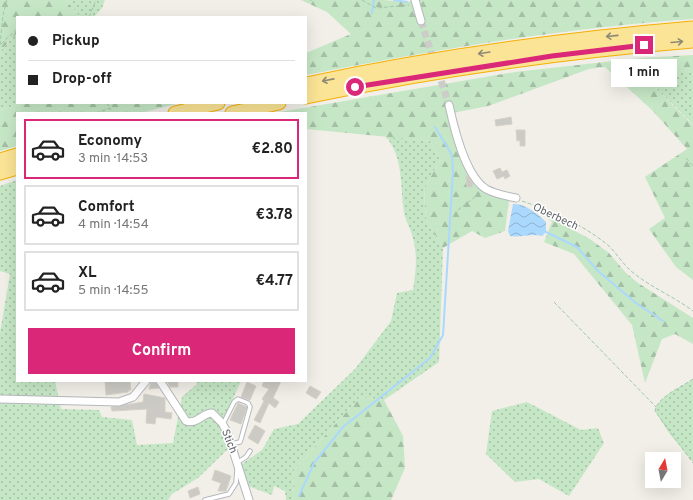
<!DOCTYPE html>
<html lang="en">
<head>
<meta charset="utf-8">
<style>
  :root { --surface:#fff; --page:#f6f6f6; --text:#222; --muted:#767676; --line:#e0e0e0; --accent:#db2777 }
  body { margin:0; font-family:Overpass,sans-serif; background:var(--page); color:var(--text); height:100vh; display:flex; flex-direction:column; font-size:15px; white-space:nowrap }
  * { box-sizing:border-box; margin:0 }
  p { font-size:13px; color:var(--muted) }
  .icon { flex:none; width:22px; height:22px; fill:none; stroke:currentColor; stroke-width:2; stroke-linecap:round; stroke-linejoin:round }
  .map { position:relative; flex:1; overflow:hidden }
  .drawer { position:absolute; left:16px; top:112px; width:291px; height:270px; display:flex; flex-direction:column; background:var(--surface); border-radius:0px; box-shadow:0 4px 16px #0002 }
  .drawer>* { flex:none }
  .guide { position:absolute; left:16px; top:16px; width:291px; height:88px; border-radius:0px; box-shadow:0 4px 16px #0002; display:grid; align-content:center; height:88px; padding:0 12px; background:var(--surface) }
  .needle { width:26px; rotate:10deg }
  .tools { position:absolute; left:645px; top:452px; display:grid; gap:8px }
  .tools a { display:grid; place-items:center; width:36px; height:36px; border-radius:0px; background:var(--surface); box-shadow:0 4px 16px #0002; font-size:20px }
  .end { position:absolute; width:18px; height:18px; margin:-9px; border:5px solid #db2777; background:#fff; box-shadow:0 0 0 2px #fff }
  .from { border-radius:50% }
  .bubble { position:absolute; height:28px; border-radius:0px; background:var(--surface); box-shadow:0 4px 16px #0002; font-size:13px; font-weight:700; line-height:28px; text-align:center }
  .guide b { display:flex; align-items:center; gap:14px; height:38px; font-size:15px }
  .guide b+b { border-top:1px solid var(--line) }
  .guide i { width:10px; height:10px; background:var(--text) }
  ul { padding:7px 0 0; list-style:none }
  li { display:flex; align-items:center; gap:12px; height:60px; margin:0 8px 6px; padding:0 4px; border:2px solid var(--line); border-radius:0px }
  li div { flex:1 }
  li b { display:block; font-size:15px }
  li em { font-style:normal; font-weight:700 }
  li.active { border-color:var(--accent) }
  li>.icon { width:36px; height:36px; stroke-width:1.5 }
  .button { display:flex; gap:8px; margin-top:auto; padding:8px 12px }
  .button a { flex:1; height:46px; border-radius:0px; background:var(--accent); color:#fff; font-size:16px; font-weight:700; line-height:46px; text-align:center }
  .map>svg:first-child { display:block }
  .grass { fill:url(#grass-dots) }
  .forest { fill:url(#forest-firs) }
  .water { fill:url(#water-waves) }
  .lines { fill:none; stroke-linecap:round; stroke-linejoin:round }
  .stream { stroke:#abd8fd; stroke-width:2 }
  .building { fill:#cccac5; stroke:#d6d1c6 }
  .street-tunnel { stroke:#ccccc8; stroke-width:7; stroke-dasharray:7 3.5; stroke-linecap:butt }
  .lane-casing { stroke:#b5b8bc; stroke-width:5.5 }
  .street-casing { stroke:#b5b8bc; stroke-width:9 }
  .highway-casing { stroke:#f4b005; stroke-width:15 }
  .path { stroke:#9fc8ac; stroke-width:1; stroke-dasharray:4 2; stroke-linecap:butt }
  .lane { stroke:#fff; stroke-width:3.5 }
  .street { stroke:#fff; stroke-width:7 }
  .highway { stroke:#fbe495; stroke-width:13 }
  .oneway { stroke:#8e8a76 }
  .route { stroke:#db2777; stroke-width:5 }
  .labels { text-anchor:middle; stroke-width:3; stroke-linejoin:round; paint-order:stroke }
  .street-label { font-size:11px; fill:#5f6368; stroke:#fff }
</style>
</head>
<body>
<div class="map">
<svg width="693" height="500" viewBox="0 0 693 500">
  <defs>
    <pattern id="grass-dots" width="8" height="8" patternUnits="userSpaceOnUse"><rect width="8" height="8" fill="#c6e7c6"/><path d="M2 2h.1M6 6h.1" fill="none" stroke="#a4bfa5" stroke-width="1.8" stroke-linecap="round"/></pattern>
    <pattern id="forest-firs" width="22" height="20" patternUnits="userSpaceOnUse"><rect width="22" height="20" fill="#c6e7c6"/><path d="M5 1l3.5 6h-7zM16 11l3.5 6h-7z" fill="#a4bfa5"/></pattern>
    <pattern id="water-waves" width="16" height="10" patternUnits="userSpaceOnUse"><rect width="16" height="10" fill="#abd8fd"/><path d="M0 5q4-4 8 0t8 0" fill="none" stroke="#8eb3d1"/></pattern>
  </defs>
  <rect width="100%" height="100%" fill="#f1efe8"/>
  <!-- grass -->
  <path class="grass" d="M66,0H105L102,8L94,17H80Z
    M17,33V103H25L0,110V54L2,49Z
    M638,71L693,72V124Z
    M385,136L430,141L440,160L424,189L426,219L443,248L439,362L384,400L360,397L294,470L293,500H286L285,491L274,486L272,495L248,486L241,467L242,464L262,450L274,429L298,424L355,369L391,321L397,293L413,290C416,271 418,254 412,235C410,227 405,220 404,212C400,187 404,156 385,136Z
    M17,180V381H55L61,409L99,410L102,417L132,420L137,445L173,443L182,397L197,384L196,381H241L222,423L231,446L198,478L172,494L168,500H0V333L10,274L0,271V186Z
    M693,379V462L669,433L655,411C657,397 682,387 693,379Z
    M527,402L581,430L598,428L604,443L569,496L539,479L515,482L486,454L492,411Z"/>
  <!-- forest -->
  <path class="forest" d="M0,0H66L80,17H17V33L2,49L0,54Z
    M301,0H383L407,2L417,0H693V19C563,28 434,50 306,75V53L351,34L327,12Z
    M693,55V72H639L693,125V280L676,267L649,229L665,218L645,177L687,149L652,110L605,67L589,69L488,106L447,114L458,146L478,185L509,200L505,231L485,238L472,231L443,248L426,219L424,189L440,160L430,141L306,129V113H274L515,72L640,58Z
    M25,103H180L141,113H17V146L0,151V110Z
    M543,214L590,239L609,253L625,272L638,283L693,318V344L675,334L662,339L645,383L632,325L574,254L544,242L552,222Z
    M360,397L384,400L403,436L405,468L391,500H293L294,470Z"/>
  <!-- water -->
  <path class="water" d="M513,204C525,203 538,214 546,222V232L542,236C531,233 521,238 510,236L508,231Z"/>
  <g class="lines">
    <!-- stream -->
    <path class="stream" d="M394,0L407,2
      M372,13L374,0
      M546,232L577,247L598,271L636,303L663,321
      M299,496L314,463L343,427L430,358L443,335L453,172L452,155L435,127"/>
  </g>
  <!-- building -->
  <path class="building" d="M511,117L512,124L496,126L495,120Z
    M516,130H525V146H520V140L517,141Z
    M500,168L502,172L507,170L510,176L505,179L504,176L497,179L493,171Z
    M466,175L472,182L473,187H467Z
    M105,381H130L131,390H129L128,392L106,395Z
    M167,381H178V387H170Z
    M264,381H281L273,398L279,402L275,408L269,403L260,423L254,420L264,401L262,399L269,389L262,386Z
    M151,382H155L159,388L149,389Z
    M247,382L256,386L250,400L241,397Z
    M310,386L321,392L316,399L306,393Z
    M144,394L165,398V412L172,413L171,419L156,417L155,424L146,423L147,409L112,411L111,407L143,402Z
    M238,403L247,407L241,424L230,420Z
    M255,425L265,431L258,444L248,438Z
    M215,470L231,476L226,491H218L221,483L212,480Z
    M198,487L200,494L190,498L188,491Z"/>
  <g class="lines">
    <!-- street-tunnel -->
    <path class="street-tunnel" d="M421,21L434,61
      M438,71L449,105"/>
    <defs>
      <path id="lane" d="M223,424L234,402L238,399L248,403L250,407L241,439L240,442L231,444
        M238,462L246,457L250,451
        M205,500L229,494L236,483L237,470"/>
      <path id="street" d="M415,0L421,21
        M449,105C454,128 465,176 486,189C495,194 506,196 516,198
        M160,381L186,421C197,425 202,413 212,413L222,423L227,432L249,500
        M0,399L119,402L133,397L146,381"/>
      <path id="highway" d="M306,84C433,57 563,39 693,28
        M306,97C433,70 563,52 693,41
        M175,113L218,103
        M232,113L279,103
        M0,160L17,155
        M0,173L17,168"/>
    </defs>
    <!-- lane casing -->
    <use href="#lane" class="lane-casing"/>
    <!-- street casing -->
    <use href="#street" class="street-casing"/>
    <!-- highway casing -->
    <use href="#highway" class="highway-casing"/>
    <!-- path -->
    <path class="path" d="M310,0H312
      M362,0L376,8L409,5
      M89,17L96,0
      M1,44L17,29
      M0,45L3,15L7,0
      M107,103L111,110
      M96,113L110,108
      M686,158L693,166
      M522,201C552,211 584,225 609,246C617,254 623,264 631,271C650,287 673,296 693,311
      M458,210L480,193
      M554,302L656,407
      M693,379C682,387 657,397 655,411L693,463"/>
    <!-- lane -->
    <use href="#lane" class="lane"/>
    <!-- street -->
    <use href="#street" class="street"/>
    <!-- highway -->
    <use href="#highway" class="highway"/>
  </g>
  <!-- one-way arrows -->
  <defs><path id="oneway-shaft" d="M-6 0H5M1.5-3L5.5 0L1.5 3" fill="none" stroke-width="1.6" stroke-linecap="round" stroke-linejoin="round"/></defs>
  <g class="oneway">
    <use href="#oneway-shaft" transform="translate(612 36) rotate(174)"/>
    <use href="#oneway-shaft" transform="translate(677 42) rotate(-5)"/>
    <use href="#oneway-shaft" transform="translate(484 53) rotate(171)"/>
    <use href="#oneway-shaft" transform="translate(328 80) rotate(169)"/>
  </g>
  <g class="lines">
    <!-- route -->
    <path class="route" d="M355,87L552,56L644,45"/>
  </g>
  <g class="labels">
    <!-- street labels -->
    <g class="street-label">
      <text transform="translate(556 216) rotate(25)" y="4">Oberbech</text>
      <text transform="translate(230 441) rotate(68)" y="4">Stich</text>
    </g>
  </g>
</svg>
<div class="tools">
<a><svg class="needle" viewBox="-14 -14 28 28"><path d="M0-13l5 13h-10z" fill="#e53935"/><path d="M0 13l5-13h-10z" fill="#767676"/></svg></a>
</div>
<i class="end from" style="left:355px;top:87px"></i>
<i class="end" style="left:644px;top:45px"></i>
<div class="bubble" style="left:611px;top:59px;width:66px">1 min</div>
<div class="guide">
<b><i class="from"></i>Pickup</b>
<b><i></i>Drop-off</b>
</div>
<section class="drawer">
<ul>
<li class="active"><svg class="icon" aria-label="car" viewBox="0 0 24 24"><path d="M5 17H2v-5l4-1 3-4h7l3 4 3 1v5h-3M9 17h6M6 11h13"/><circle cx="7" cy="17" r="2"/><circle cx="17" cy="17" r="2"/></svg><div><b>Economy</b><p>3 min · 14:53</p></div><em>€2.80</em></li>
<li><svg class="icon" aria-label="car" viewBox="0 0 24 24"><path d="M5 17H2v-5l4-1 3-4h7l3 4 3 1v5h-3M9 17h6M6 11h13"/><circle cx="7" cy="17" r="2"/><circle cx="17" cy="17" r="2"/></svg><div><b>Comfort</b><p>4 min · 14:54</p></div><em>€3.78</em></li>
<li><svg class="icon" aria-label="car" viewBox="0 0 24 24"><path d="M5 17H2v-5l4-1 3-4h7l3 4 3 1v5h-3M9 17h6M6 11h13"/><circle cx="7" cy="17" r="2"/><circle cx="17" cy="17" r="2"/></svg><div><b>XL</b><p>5 min · 14:55</p></div><em>€4.77</em></li>
</ul>
<div class="button"><a>Confirm</a></div>
</section>
</div>
</body>
</html>
